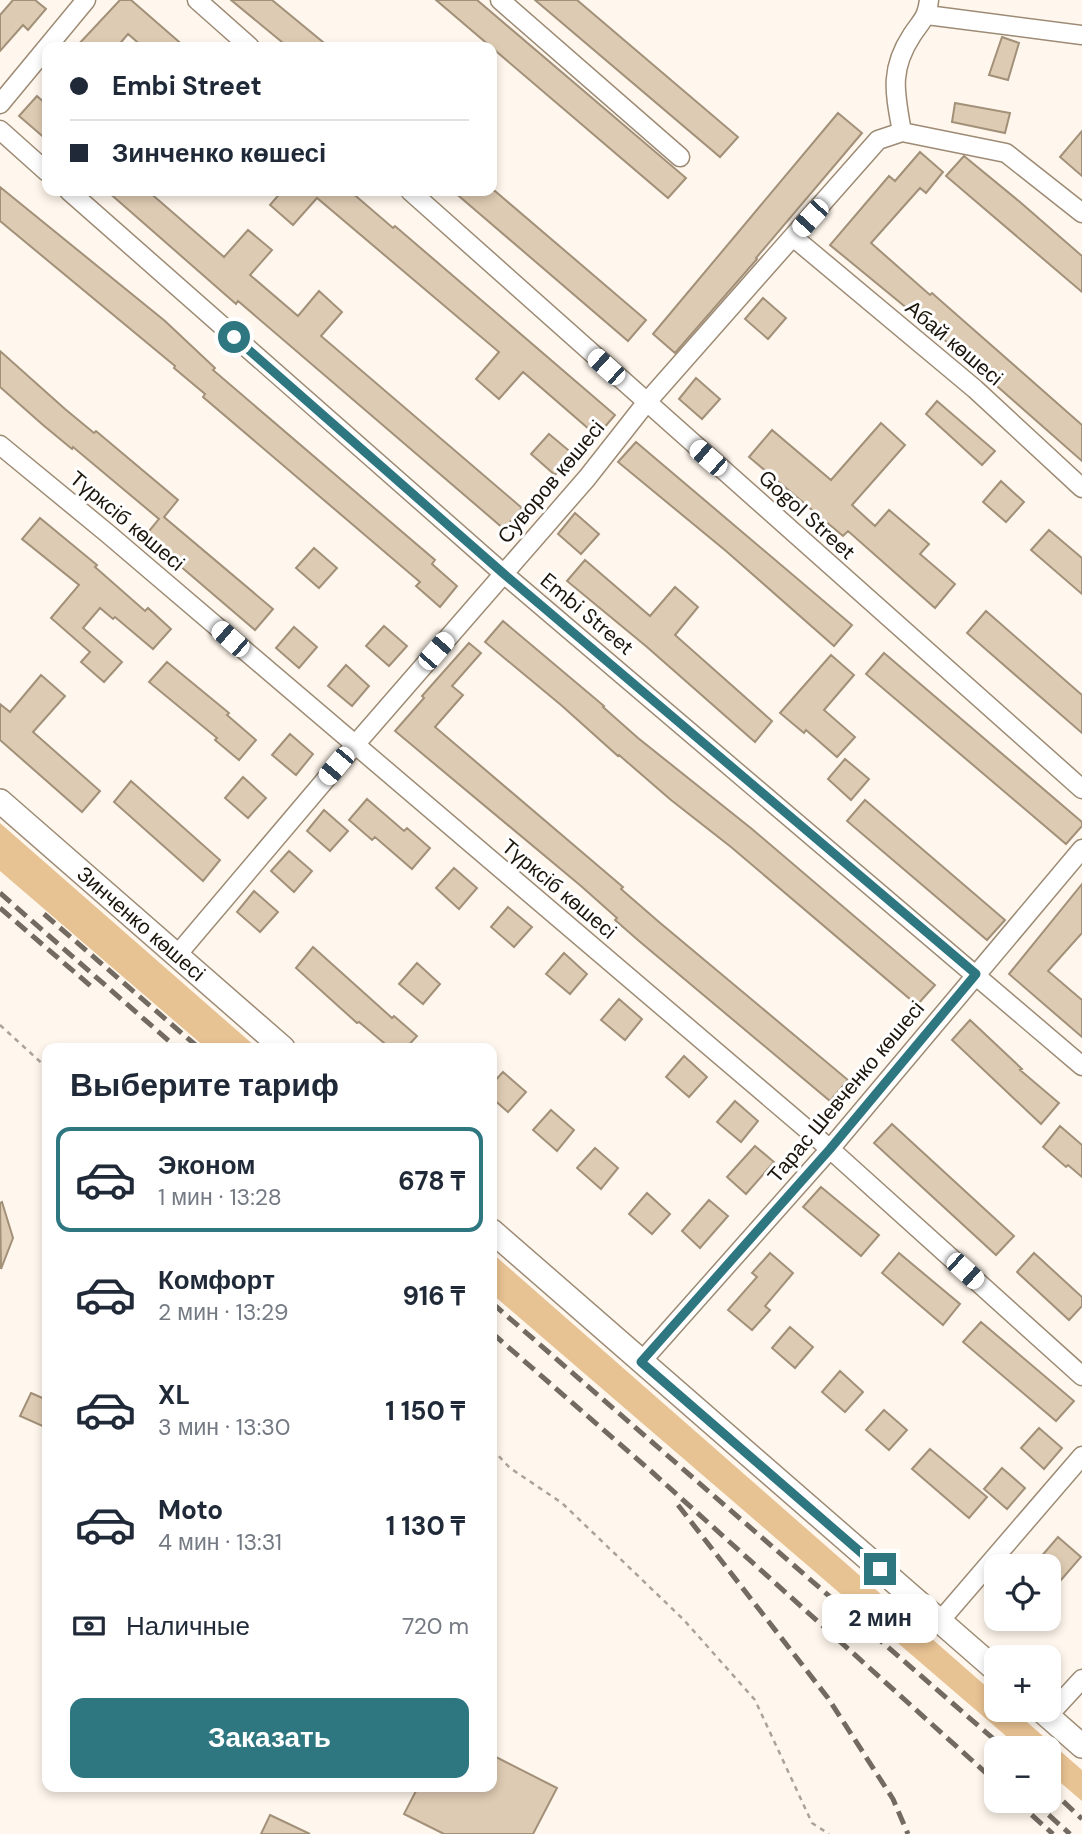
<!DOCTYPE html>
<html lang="ru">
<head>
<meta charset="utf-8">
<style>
  :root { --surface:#fff; --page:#f6f6f7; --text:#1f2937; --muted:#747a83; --line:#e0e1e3; --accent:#2e7680 }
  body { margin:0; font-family:"DM Sans",sans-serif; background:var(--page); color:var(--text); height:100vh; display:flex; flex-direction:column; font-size:26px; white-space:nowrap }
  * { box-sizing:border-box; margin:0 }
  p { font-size:23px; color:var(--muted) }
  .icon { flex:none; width:38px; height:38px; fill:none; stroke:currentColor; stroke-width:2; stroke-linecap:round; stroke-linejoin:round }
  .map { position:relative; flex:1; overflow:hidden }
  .side { position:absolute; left:42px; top:1043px; width:455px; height:749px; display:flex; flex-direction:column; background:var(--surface); border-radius:14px; box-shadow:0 4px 10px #0003 }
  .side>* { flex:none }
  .top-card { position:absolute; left:42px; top:42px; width:455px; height:154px; border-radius:14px; box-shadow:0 4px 10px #0003; display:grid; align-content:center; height:154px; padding:0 28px; background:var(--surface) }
  .buttons { position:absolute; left:984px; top:1554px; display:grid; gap:14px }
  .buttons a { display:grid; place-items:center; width:77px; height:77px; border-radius:14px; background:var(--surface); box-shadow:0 4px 10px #0003; font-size:35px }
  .end { position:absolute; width:32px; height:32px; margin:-16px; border:9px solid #2e7680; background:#fff; box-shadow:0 0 0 4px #fff }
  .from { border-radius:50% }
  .bubble { position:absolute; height:49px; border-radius:14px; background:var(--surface); box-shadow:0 4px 10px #0003; font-size:23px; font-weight:700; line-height:49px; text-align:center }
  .car { position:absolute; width:21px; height:42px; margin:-21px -10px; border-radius:9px; box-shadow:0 0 5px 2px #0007; background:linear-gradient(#fff 24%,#345 0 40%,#fff 0 76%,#345 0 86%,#fff 0) }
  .top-card b { display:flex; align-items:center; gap:24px; height:66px; font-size:26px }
  .top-card b+b { border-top:2px solid var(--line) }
  .top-card i { width:18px; height:18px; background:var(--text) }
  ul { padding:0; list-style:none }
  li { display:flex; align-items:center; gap:21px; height:105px; margin:0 14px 10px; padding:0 14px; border:4px solid transparent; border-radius:14px }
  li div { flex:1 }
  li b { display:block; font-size:26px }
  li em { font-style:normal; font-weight:700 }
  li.current { border-color:var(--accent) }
  li>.icon { width:63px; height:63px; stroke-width:1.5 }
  h2 { padding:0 28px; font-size:32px; line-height:84px }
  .pay { display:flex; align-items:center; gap:18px; height:77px; padding:0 28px; font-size:26px }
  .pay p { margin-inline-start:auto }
  .button { display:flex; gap:14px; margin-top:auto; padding:14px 28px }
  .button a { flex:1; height:80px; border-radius:14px; background:var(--accent); color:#fff; font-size:28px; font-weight:700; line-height:80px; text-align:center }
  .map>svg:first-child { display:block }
  .green { fill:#e7c292 }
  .building { fill:#decbb3; stroke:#a29079; stroke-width:2 }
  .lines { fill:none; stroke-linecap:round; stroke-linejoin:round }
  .minor-casing { stroke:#9d8b75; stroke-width:21 }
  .major-casing { stroke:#9d8b75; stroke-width:26 }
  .path { stroke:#aaa399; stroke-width:2.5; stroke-dasharray:5 5; stroke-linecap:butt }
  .minor { stroke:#fff; stroke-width:18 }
  .major { stroke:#fff; stroke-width:23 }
  .rail { stroke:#726b62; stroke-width:5; stroke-dasharray:14 7; stroke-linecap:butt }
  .route { stroke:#2e7680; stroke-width:9 }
  .labels { text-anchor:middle; stroke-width:6; stroke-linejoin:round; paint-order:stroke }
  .street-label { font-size:21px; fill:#1b150c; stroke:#fff }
</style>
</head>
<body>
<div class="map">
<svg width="1082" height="1834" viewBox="0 0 1082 1834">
  <rect width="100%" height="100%" fill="#fff7ed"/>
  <!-- green -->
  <path class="green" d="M0,823L257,1048H206L0,871Z
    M492,1253L996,1695V1710H1013L1082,1770V1801L1048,1772V1748H1020L492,1294Z"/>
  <!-- building -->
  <path class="building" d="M13,0H35L46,9L28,30L23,25L0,51V15Z
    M120,0H131L185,47H143L128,34L117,47H76Z
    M231,0H272L329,47H288Z
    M436,0H477L686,178L668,198Z
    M535,0H577L738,137L720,157Z
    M1002,37L1019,43L1008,80L989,75Z
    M37,96L47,105V140L19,116Z
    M955,103L1010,113L1005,133L952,122Z
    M838,113L862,133L756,258L757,259L675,353L653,334Z
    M1082,131V176L1060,157Z
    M920,152L943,172L926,193L920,188L871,243L930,295L932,293L1082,425V461L931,328L830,245L889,176L895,181Z
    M964,156L1020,202L1082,256V292L946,176Z
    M0,187L165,321L215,368L213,370L435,560L432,564L457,586L440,607L416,586L420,582L203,397L205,394L174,368L175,366L0,221Z
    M107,191H148L224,257L248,230L272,250L250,275L298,316L319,291L342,312L321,336L522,508L504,529L238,301L236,304Z
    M282,191H350L393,228L395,226L615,415L597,436L523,372L499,399L476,379L499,352L317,198L293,225L270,205Z
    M453,191H495L646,320L628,341Z
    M763,298L786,318L768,339L745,319Z
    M0,351L65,409L94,433L96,431L178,500L164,517L273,609L255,630L145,536L159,519L73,447L72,449L43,425L0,387Z
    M696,378L720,399L702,419L679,399Z
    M937,401L995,451L982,465L926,414Z
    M881,423L905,445L852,505L875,526L889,510L929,544L920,554L955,584L935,608L848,531L843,536L749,457L772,430L831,480Z
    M549,434L573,454L555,475L531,454Z
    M636,442L852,625L834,646L726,551L618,462Z
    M1001,481L1024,502L1006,522L983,502Z
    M575,513L599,534L581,554L558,534Z
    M40,518L97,565L95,567L145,611L148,608L171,629L153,649L115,617L113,619L100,608L83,628L122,662L104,682L81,662L90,652L51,618L79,585L22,539Z
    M1049,530L1082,558V594L1031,550Z
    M314,548L337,568L319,588L296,568Z
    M585,560L650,616L675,587L698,607L675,635L772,721L755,742L647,647L567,581Z
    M986,611L1082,695V733L967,633Z
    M503,621L604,706L603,707L638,738L752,829L935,985L917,1005L731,847L671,800L619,755L618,756L561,705L485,642Z
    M384,626L407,646L389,666L366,646Z
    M294,627L317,647L299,668L276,648Z
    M469,643L481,653L452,686L463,695L435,727L623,887L621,889L659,922L848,1080L830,1101L639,941L615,920L617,918L581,886L395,731L424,698L422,696Z
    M884,653L1082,822V826L1066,844L866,674Z
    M831,655L854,675L824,710L855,737L837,757L806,730L804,733L780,713Z
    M167,662L229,713L227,715L256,740L239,760L215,740L217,738L149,682Z
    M346,665L369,686L352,706L328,686Z
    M41,675L65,696L33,732L100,791L82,812L0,740V704L10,712Z
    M290,734L313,754L296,775L272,755Z
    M845,759L869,779L851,800L828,779Z
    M243,777L266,798L248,818L225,798Z
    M131,781L220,860L203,881L114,802Z
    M367,799L404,831L407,828L430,848L412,869L375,837L372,840L349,820Z
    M865,800L1005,920L987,940L847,821Z
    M324,810L348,831L330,851L307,831Z
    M289,851L312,871L294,892L271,871Z
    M454,868L477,888L459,909L436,888Z
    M1082,884V933L1048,971L1082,1000V1037L1009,974Z
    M254,891L278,912L260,932L237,912Z
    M508,907L532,927L514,947L491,927Z
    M313,947L392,1018L394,1016L417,1036L406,1048H390L359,1022L357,1023L296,968Z
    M564,953L587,974L570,994L546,974Z
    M417,963L440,984L423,1004L399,984Z
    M619,999L642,1019L625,1040L601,1020Z
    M970,1020L1022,1069L1020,1070L1059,1103L1041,1124L952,1040Z
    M684,1056L707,1077L689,1097L666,1077Z
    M503,1072L526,1092L508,1112L492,1098V1084Z
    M735,1101L758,1121L741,1142L717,1122Z
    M551,1110L574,1130L557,1151L533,1130Z
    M892,1124L1014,1236L996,1255L874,1143Z
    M1060,1126L1082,1145V1177L1068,1165L1066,1167L1043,1147Z
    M755,1146L774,1162L746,1194L727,1177Z
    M595,1148L618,1168L601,1189L577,1168Z
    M821,1187L879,1235L861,1256L803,1207Z
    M647,1193L670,1214L652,1234L629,1214Z
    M709,1200L728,1216L700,1248L682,1231Z
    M2,1202L13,1238L1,1269L0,1203Z
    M770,1253L793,1273L765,1306L770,1310L752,1330L728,1310L757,1277L752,1273Z
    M899,1253L960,1304L943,1325L882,1273Z
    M1034,1253L1082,1297V1306L1069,1320L1017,1272Z
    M981,1322L1074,1401L1056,1421L963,1342Z
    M790,1327L813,1347L795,1368L772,1348Z
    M840,1371L863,1392L845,1412L822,1392Z
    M31,1393L47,1400V1428L20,1416Z
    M884,1410L907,1430L889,1450L866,1430Z
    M1039,1428L1062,1448L1044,1469L1021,1448Z
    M930,1449L987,1497L969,1518L912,1469Z
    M1002,1468L1025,1488L1007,1509L984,1489Z
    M1058,1537L1081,1557L1048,1595V1566H1033Z
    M492,1755L557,1788L533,1834H444L404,1814L418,1787H492Z
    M270,1815L310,1834H261Z"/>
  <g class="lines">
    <defs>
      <path id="minor" d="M197,0L250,47
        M500,0L680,157
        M927,15L1082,35
        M0,104L86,0
        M0,130L47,172
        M902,132C895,93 889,70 912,35C922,20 927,18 929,0
        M69,191L504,574L1082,1066
        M410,191L1082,789
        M793,237L975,389L1082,488
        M0,445L107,533L830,1149L1082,1376
        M177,955L354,746L587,478L646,403L878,140L902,132L1006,153L1082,213
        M641,1362L830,1149L1082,849
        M940,1621L1082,1456
        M1048,1716L1082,1679"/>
      <g id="major">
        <path id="s1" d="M0,801L283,1048"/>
        <path d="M492,1231L996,1670"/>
        <path d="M1041,1710L1082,1746"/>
      </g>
    </defs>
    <!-- minor casing -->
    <use href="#minor" class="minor-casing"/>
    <!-- major casing -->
    <use href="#major" class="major-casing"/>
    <!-- path -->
    <path class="path" d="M0,1025L47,1068
      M492,1449L510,1468L562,1503L684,1620L755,1700L812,1823L829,1834"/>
    <!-- minor -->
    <use href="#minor" class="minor"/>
    <!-- major -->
    <use href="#major" class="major"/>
    <!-- rail -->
    <path class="rail" d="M0,893L177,1048
      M0,908L93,988
      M44,914L199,1048
      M492,1303L1004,1748
      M492,1333L652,1472L996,1782
      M678,1505L828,1698L893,1799L908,1834
      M1048,1787L1082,1819
      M1016,1801L1053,1834
      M1033,1801L1070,1834"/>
  </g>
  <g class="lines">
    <!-- route -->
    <path class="route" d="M234,337L504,574L976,974L830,1149L641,1362L880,1569"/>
  </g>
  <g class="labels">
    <!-- street labels -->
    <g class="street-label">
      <text transform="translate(954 343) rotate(40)" y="7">Абай көшесі</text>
      <text transform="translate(551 482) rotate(-50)" y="7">Суворов көшесі</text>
      <text transform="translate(807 515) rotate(42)" y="7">Gogol Street</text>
      <text transform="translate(127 521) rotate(40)" y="7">Түрксіб көшесі</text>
      <text transform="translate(587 614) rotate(40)" y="7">Embi Street</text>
      <text transform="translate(559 889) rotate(40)" y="7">Түрксіб көшесі</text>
      <text dy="7" stroke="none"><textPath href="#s1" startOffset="187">Зинченко көшесі</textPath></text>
      <text transform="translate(846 1092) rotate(-50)" y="7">Тарас Шевченко көшесі</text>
    </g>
  </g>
</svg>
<div class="buttons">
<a><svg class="icon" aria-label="locate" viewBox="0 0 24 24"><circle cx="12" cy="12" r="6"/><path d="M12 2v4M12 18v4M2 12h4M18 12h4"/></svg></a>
<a>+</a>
<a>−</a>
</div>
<i class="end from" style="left:234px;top:337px"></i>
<i class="end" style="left:880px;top:1569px"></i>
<div class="bubble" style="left:822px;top:1594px;width:116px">2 мин</div>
<i class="car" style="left:810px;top:218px;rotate:222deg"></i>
<i class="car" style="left:606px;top:367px;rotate:312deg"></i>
<i class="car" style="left:708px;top:458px;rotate:311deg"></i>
<i class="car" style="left:230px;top:639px;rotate:311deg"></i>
<i class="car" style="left:436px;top:651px;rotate:41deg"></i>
<i class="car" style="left:336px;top:766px;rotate:220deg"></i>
<i class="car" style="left:965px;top:1271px;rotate:132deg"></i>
<div class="top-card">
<b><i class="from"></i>Embi Street</b>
<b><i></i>Зинченко көшесі</b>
</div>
<section class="side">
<h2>Выберите тариф</h2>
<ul>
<li class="current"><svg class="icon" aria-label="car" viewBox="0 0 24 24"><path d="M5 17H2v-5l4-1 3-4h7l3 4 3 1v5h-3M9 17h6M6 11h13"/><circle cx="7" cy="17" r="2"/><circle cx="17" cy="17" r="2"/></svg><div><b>Эконом</b><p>1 мин · 13:28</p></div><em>678 ₸</em></li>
<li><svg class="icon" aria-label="car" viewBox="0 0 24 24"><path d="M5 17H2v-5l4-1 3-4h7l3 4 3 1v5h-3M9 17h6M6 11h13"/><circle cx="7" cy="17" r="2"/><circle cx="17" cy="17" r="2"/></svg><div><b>Комфорт</b><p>2 мин · 13:29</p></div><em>916 ₸</em></li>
<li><svg class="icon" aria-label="car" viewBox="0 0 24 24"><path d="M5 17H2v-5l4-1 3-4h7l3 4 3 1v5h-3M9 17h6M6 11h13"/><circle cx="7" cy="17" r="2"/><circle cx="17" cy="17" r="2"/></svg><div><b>XL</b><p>3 мин · 13:30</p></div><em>1 150 ₸</em></li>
<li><svg class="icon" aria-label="car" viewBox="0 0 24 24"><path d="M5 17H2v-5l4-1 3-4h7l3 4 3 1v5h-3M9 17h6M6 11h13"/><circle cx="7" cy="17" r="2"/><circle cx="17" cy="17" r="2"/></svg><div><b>Moto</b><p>4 мин · 13:31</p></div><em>1 130 ₸</em></li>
</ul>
<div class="pay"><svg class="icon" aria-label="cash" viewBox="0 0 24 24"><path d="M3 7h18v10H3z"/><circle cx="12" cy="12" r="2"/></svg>Наличные<p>720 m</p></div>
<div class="button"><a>Заказать</a></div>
</section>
</div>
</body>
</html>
